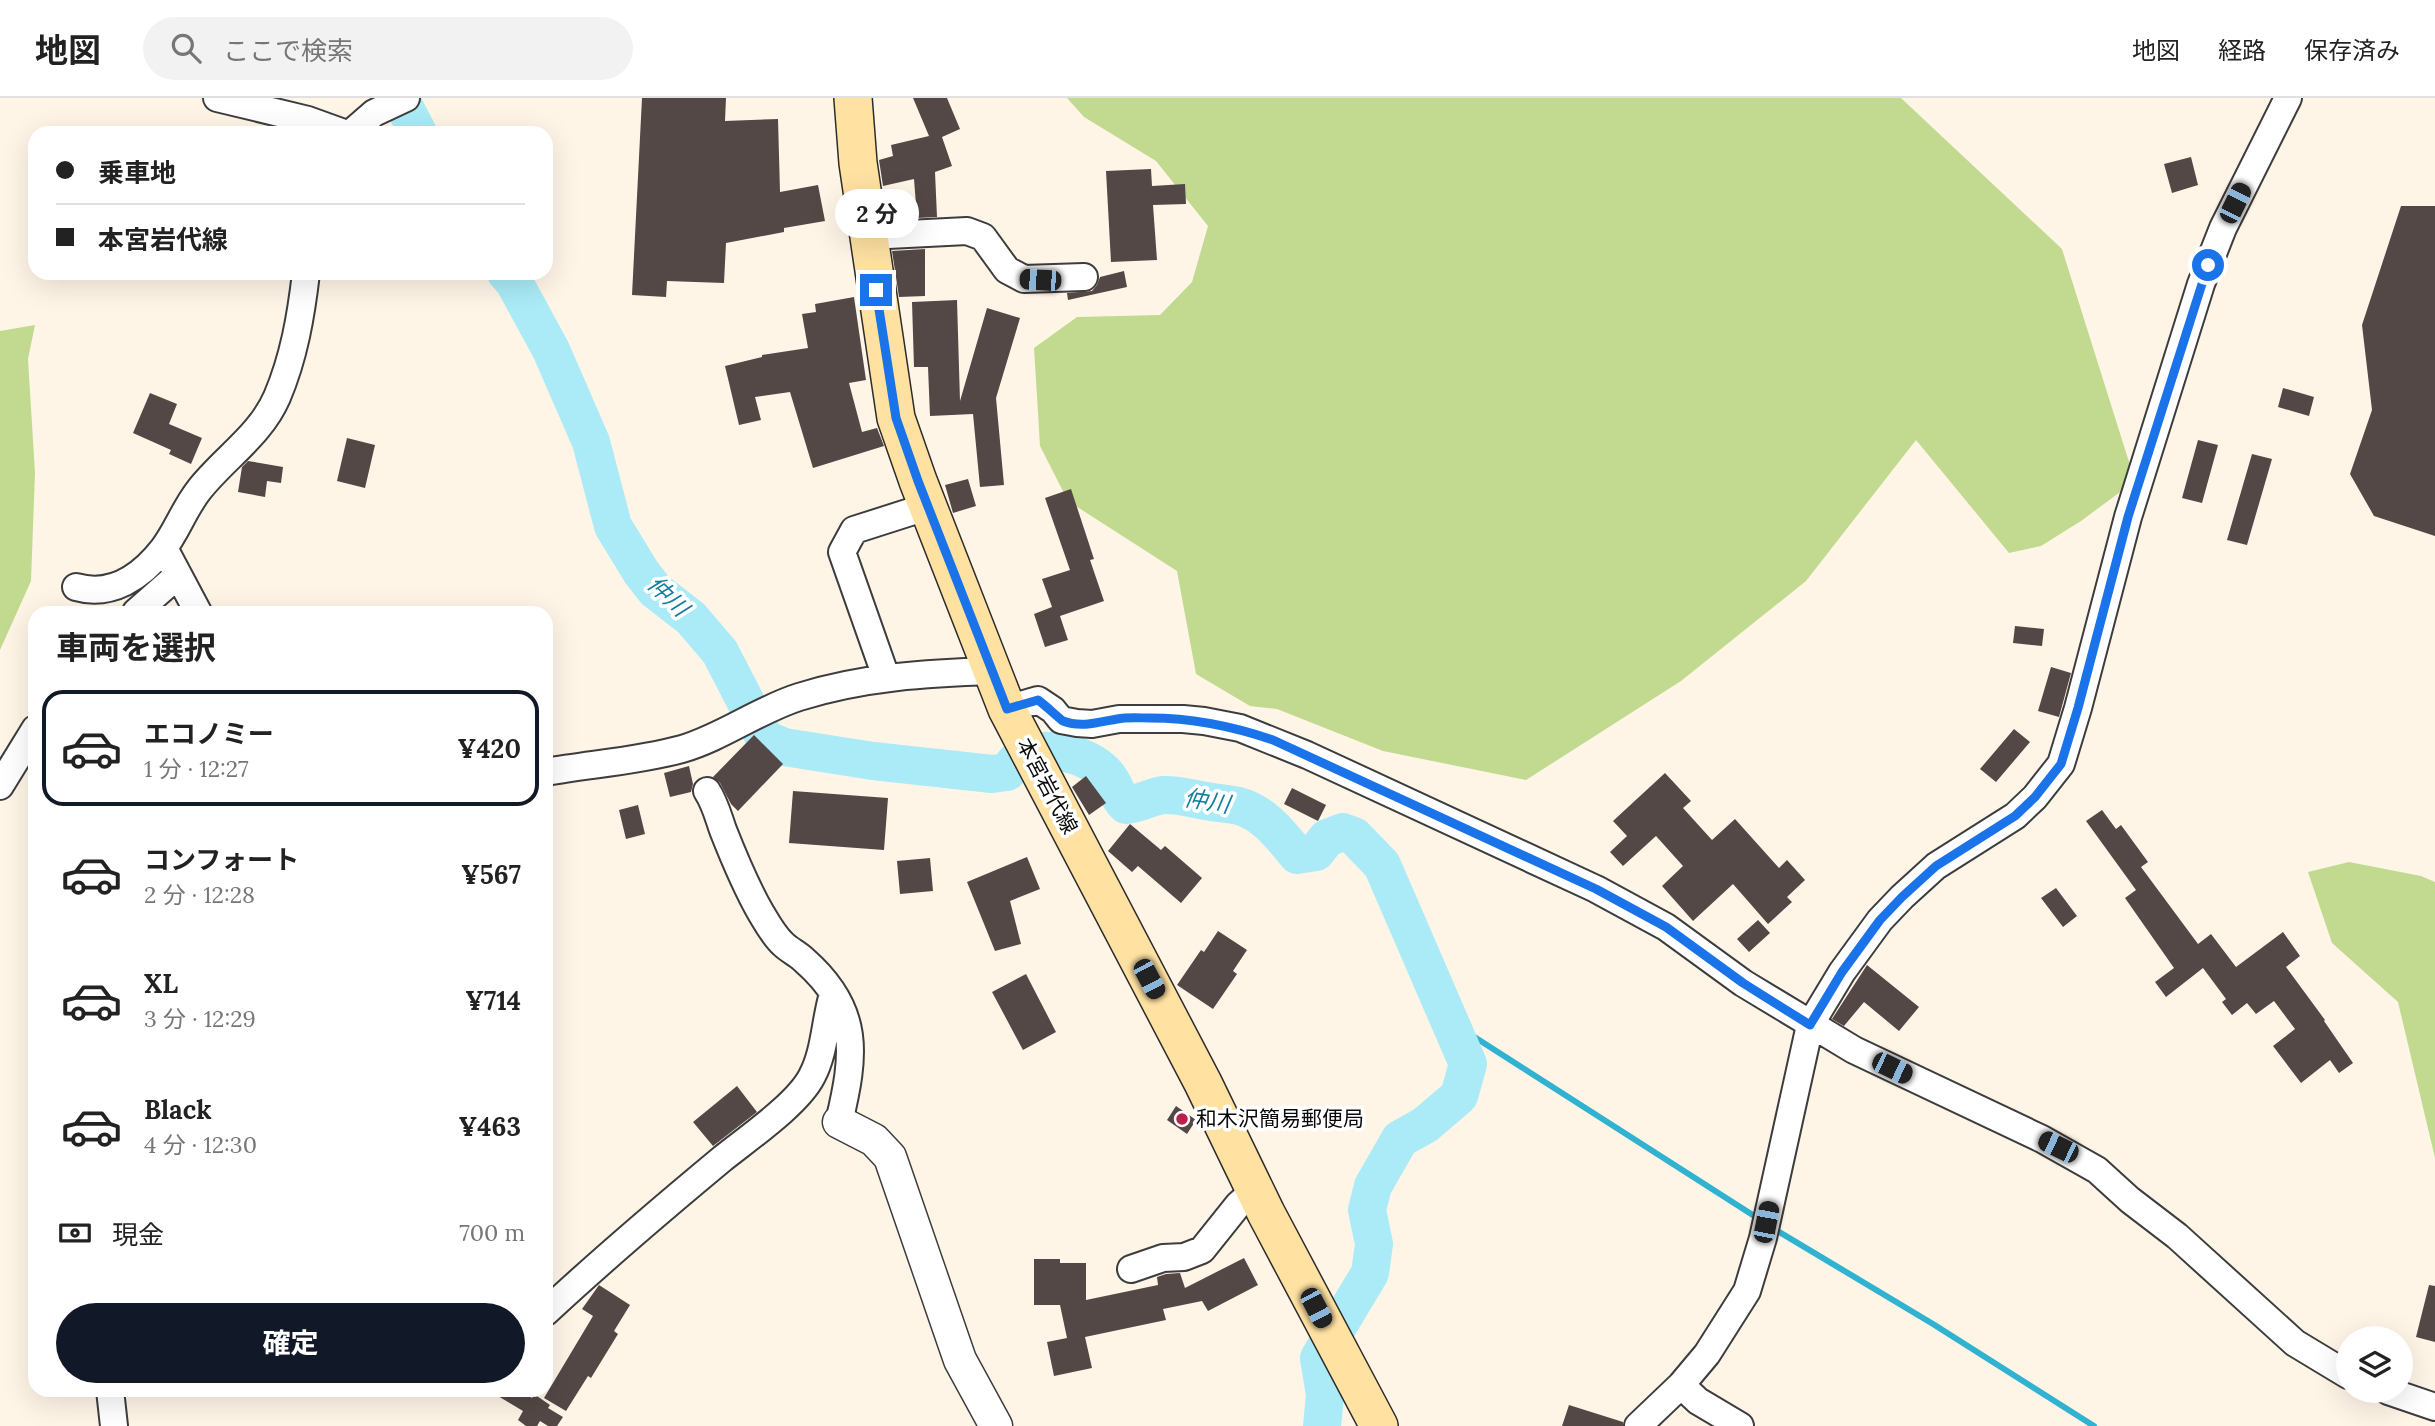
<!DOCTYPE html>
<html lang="ja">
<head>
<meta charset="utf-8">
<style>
  :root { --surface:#fff; --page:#f2f2f2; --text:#222; --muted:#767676; --line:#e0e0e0; --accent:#111827 }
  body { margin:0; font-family:Lora,"Noto Sans JP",serif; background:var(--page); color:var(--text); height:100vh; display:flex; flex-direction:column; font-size:26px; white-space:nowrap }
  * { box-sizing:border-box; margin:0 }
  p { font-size:23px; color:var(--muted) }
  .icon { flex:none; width:38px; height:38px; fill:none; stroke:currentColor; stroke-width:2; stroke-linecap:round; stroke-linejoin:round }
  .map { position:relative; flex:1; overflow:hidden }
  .details { position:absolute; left:28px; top:508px; width:525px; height:791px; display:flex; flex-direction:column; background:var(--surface); border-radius:21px; box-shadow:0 7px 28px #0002 }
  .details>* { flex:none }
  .top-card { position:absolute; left:28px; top:28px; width:525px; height:154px; border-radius:21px; box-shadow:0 7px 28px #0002; display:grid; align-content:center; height:154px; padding:0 28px; background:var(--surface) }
  .tools { position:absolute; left:2336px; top:1228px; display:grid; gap:14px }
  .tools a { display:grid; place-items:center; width:77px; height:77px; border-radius:50%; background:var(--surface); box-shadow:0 7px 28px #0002; font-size:35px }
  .end { position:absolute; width:32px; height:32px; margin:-16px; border:9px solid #1a73e8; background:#fff; box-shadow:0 0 0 4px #fff }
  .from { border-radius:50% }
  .bubble { position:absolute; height:49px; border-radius:24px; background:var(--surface); box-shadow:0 7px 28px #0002; font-size:23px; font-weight:700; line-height:49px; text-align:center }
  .car { position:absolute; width:21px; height:42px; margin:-21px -10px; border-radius:9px; box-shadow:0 0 5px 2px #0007; background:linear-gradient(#222 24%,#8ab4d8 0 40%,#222 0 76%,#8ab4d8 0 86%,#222 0) }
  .top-card b { display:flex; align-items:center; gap:24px; height:66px; font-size:26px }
  .top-card b+b { border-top:2px solid var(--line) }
  .top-card i { width:18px; height:18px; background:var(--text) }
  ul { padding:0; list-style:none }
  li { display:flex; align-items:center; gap:21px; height:116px; margin:0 14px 10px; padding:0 14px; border:4px solid transparent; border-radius:21px }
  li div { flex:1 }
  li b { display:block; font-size:26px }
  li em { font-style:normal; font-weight:700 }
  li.on { border-color:var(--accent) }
  li>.icon { width:63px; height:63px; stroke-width:1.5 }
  h2 { padding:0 28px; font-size:32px; line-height:84px }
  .pay { display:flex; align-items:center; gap:18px; height:77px; padding:0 28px; font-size:26px }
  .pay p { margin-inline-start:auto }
  .button { display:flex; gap:14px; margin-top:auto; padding:14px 28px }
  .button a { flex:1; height:80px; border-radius:42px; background:var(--accent); color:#fff; font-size:28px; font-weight:700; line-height:80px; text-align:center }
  header { display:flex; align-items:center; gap:42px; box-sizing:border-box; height:98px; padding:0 35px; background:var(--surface); border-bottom:2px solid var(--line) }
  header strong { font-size:33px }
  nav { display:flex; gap:38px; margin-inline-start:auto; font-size:24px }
  .search { width:490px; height:63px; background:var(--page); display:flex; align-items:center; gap:18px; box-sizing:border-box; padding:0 24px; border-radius:38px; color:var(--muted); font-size:26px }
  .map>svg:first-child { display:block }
  .forest { fill:#c1da90 }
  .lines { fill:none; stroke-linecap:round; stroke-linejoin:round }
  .stream { stroke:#30b2d0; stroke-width:6 }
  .river { stroke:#aaebf7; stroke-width:38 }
  .building { fill:#534846 }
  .minor-casing { stroke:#3d3d3d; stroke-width:30 }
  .tertiary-casing { stroke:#3d3d3d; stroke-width:35 }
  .secondary-casing { stroke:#2c2c2c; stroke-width:40 }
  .minor { stroke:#fff; stroke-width:26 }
  .tertiary { stroke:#fff; stroke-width:32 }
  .secondary { stroke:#ffe1a2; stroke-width:37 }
  .route { stroke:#1a73e8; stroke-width:9 }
  .poi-dot { fill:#bc2049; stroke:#fff; stroke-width:2.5 }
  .labels { text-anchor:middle; stroke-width:7; stroke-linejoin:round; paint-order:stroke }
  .street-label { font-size:21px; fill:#0a0a0a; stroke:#fff }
  .poi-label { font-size:21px; fill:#0a0a0a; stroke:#fff; text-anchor:start }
  .water-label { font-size:23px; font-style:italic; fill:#127e9d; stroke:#fff }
</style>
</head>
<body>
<header>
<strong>地図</strong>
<div class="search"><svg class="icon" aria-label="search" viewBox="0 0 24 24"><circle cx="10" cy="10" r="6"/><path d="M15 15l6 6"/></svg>ここで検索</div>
<nav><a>地図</a><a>経路</a><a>保存済み</a></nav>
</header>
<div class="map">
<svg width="2435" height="1328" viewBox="0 0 2435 1328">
  <rect width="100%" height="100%" fill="#fff5e7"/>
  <!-- forest -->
  <path class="forest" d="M1067,0H1901L2062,151L2135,383L2081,423L2041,448L2009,455L1916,342L1806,483L1681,583L1526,682L1383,653L1277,611L1250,608L1196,576L1177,473L1068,403L1040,348L1034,250L1077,219L1160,217L1192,184L1208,128L1156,63L1084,19Z
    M35,227L28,261L35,375L31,483L0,552V233Z
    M2349,764L2421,778L2435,784V1060L2398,904L2332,845L2308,774Z"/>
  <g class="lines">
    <!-- stream -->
    <path class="stream" d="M1468,966L1465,933L1759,1121
      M1771,1129L1933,1226L2094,1328"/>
    <!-- river -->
    <path class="river" d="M400,0L418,35
      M506,175L514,184L551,252L591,344L613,428L641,474L655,492L691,520L720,554L765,641L784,649L873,663L992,676L1007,674C1011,670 1014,664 1018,661C1043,644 1086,656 1105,675C1115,685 1116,698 1126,707C1139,706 1150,699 1163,697C1177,696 1187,700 1201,702C1213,705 1226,705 1239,708C1264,715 1281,737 1297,757L1316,754L1327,740L1343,734L1354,738L1382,767L1468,966L1459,998L1425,1027L1400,1041L1373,1088L1367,1112L1374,1146L1370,1175L1319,1260L1325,1297L1322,1328"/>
  </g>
  <!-- building -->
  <path class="building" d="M642,0H726L725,23L778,21L780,94L818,87L825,123L784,130V134L726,145L724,185L667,183L666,199L632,197Z
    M913,0H947L960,31L942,39L952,68L935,74L937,119L917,120L914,81L883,88L879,62L893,58L891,47L929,38Z
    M2191,59L2198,87L2172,95L2164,66Z
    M1151,71L1152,88L1185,86L1186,106L1153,107L1157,162L1111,164L1106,73Z
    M2401,108H2435V438L2374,418L2350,376L2372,312L2362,227Z
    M925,151V198L899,199L892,153Z
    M1124,173L1127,189L1068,202L1067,195L1092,193L1097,187L1100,179Z
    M854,199L866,282L849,285L862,334L877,330L884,348L813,370L790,294L755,299L761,322L739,327L725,268L762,259V257L808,250L802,216L816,214L815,206Z
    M957,202L960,303L987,210L1020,220L996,300L1004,387L980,389L973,316L930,318L928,269H914L912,204Z
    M2283,290L2314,299L2309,318L2278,309Z
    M150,295L177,306L169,326L202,340L191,366L169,356L171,352L133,335Z
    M347,340L375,347L365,390L337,383Z
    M2198,342L2218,347L2202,405L2182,400Z
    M2252,356L2272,361L2247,447L2227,442Z
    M248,363L283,369L281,385L267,383L265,399L238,394L242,369Z
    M968,381L976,408L953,415L945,387Z
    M1071,391L1094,461L1090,462L1104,503L1060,518L1068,542L1045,549L1034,516L1052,509L1042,481L1070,472L1045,400Z
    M2015,528L2044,531L2042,548L2013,545Z
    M2051,569L2071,575L2059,619L2038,613Z
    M2014,631L2030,644L1996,684L1980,671Z
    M754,637L783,666L738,713L731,706L720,685L713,679Z
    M689,668L693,686L691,694L670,699L664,675Z
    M1665,675L1691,703L1683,710L1712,742L1735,721L1779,770L1787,762L1805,782L1787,799L1792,804L1768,826L1733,786L1693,823L1662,788L1683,768L1656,738L1623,768L1610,754L1627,738L1613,723Z
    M1086,678L1106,705L1089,717L1072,689Z
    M1292,690L1326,707L1318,723L1284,706Z
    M793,693L888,700L884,752L789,745Z
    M638,707L645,736L626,741L619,712Z
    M2102,712L2116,731L2121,727L2148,764L2141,769L2198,846L2211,836L2236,869L2283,834L2300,858L2286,869L2325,922L2324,923L2353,965L2339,975L2330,962L2301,985L2273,948L2295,931L2274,903L2256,916L2247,905L2232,917L2222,904L2226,901L2203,870L2166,899L2155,884L2174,870L2125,800L2136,792L2086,723Z
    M1130,726L1161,752L1165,748L1202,780L1181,805L1138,768L1132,774L1108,753Z
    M1027,759L1040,791L1010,803L1021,846L995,853L967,784Z
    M930,760L933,793L900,796L897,763Z
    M2056,790L2077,818L2063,829L2041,800Z
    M1758,822L1770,835L1749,854L1737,841Z
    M1218,833L1247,852L1233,873L1237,876L1213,911L1177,887L1201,852L1204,854Z
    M1867,867L1919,909L1899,933L1864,904L1844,928L1832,921Z
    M1026,876L1056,934L1023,952L992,894Z
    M737,988L757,1014L713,1048L693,1024Z
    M1176,1008L1196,1022L1187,1036L1167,1022Z
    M1244,1160L1258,1187L1208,1213L1202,1203L1163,1211L1166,1222L1085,1239L1092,1270L1054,1278L1047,1244L1067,1240L1060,1207H1034V1161H1060V1165H1086V1202L1158,1187L1157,1179L1166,1176L1180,1175L1185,1190Z
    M599,1187L630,1207L614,1233L618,1236L591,1280L588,1278L566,1313L544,1300L593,1218L582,1211Z
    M2429,1187L2435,1188V1244L2416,1239Z
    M488,1292H519L532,1300L534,1296L550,1307L548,1310L563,1319L557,1328H548L540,1323L537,1328H526L518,1322L523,1313Z
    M1569,1307L1623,1324V1328H1562Z"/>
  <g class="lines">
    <defs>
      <path id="minor" d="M217,0L308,22L344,35
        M351,35L374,15L406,0
        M868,138L967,133L983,139L1007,172L1024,181L1084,179
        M164,450L198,514
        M76,489C111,499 141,479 163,451C177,433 184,411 199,392C224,360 260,338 277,299C294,259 301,218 306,175
        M136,514L177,478
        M886,579L842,454L854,432L929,408
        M1007,611L1038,602L1053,612L1061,622L1077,625L1092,626L1119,621H1183L1204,623L1240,630L1307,657L1596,791L1666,829L1743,885L1854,952L2042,1041L2097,1072L2130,1102L2177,1138L2295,1245L2348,1277
        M546,674C591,666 638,663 682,651C723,639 758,612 799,599C862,579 928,575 994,573
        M0,688L35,631
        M707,693C715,705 718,718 723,732C734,760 746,789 761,815C767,825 774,838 783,846C789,852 798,856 804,862C861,912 855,957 839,1024
        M1131,1171L1163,1160L1184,1159L1202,1152L1238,1107L1255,1092
        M546,1214C603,1161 663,1110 722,1061C748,1040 798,1006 812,978C825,954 825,922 833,896
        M1681,1287L1698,1303L1740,1328
        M110,1292L114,1328
        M2388,1293L2435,1309
        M1638,1328L1681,1287L1707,1256L1747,1193L1763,1140L1810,927L1842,874L1880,822L1902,799L1936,768L2015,718L2035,699L2061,666L2078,610L2128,419L2201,186L2223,130L2288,0"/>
      <path id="tertiary" d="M839,1024L874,1042L890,1059L960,1262L996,1328"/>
      <path id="secondary" d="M853,0L858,65L896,320L918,383L1007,611L1203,985L1266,1115L1379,1328"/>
    </defs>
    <!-- minor casing -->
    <use href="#minor" class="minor-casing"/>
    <!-- tertiary casing -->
    <use href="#tertiary" class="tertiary-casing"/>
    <!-- secondary casing -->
    <use href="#secondary" class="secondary-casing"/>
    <!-- minor -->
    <use href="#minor" class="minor"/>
    <!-- tertiary -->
    <use href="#tertiary" class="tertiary"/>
    <!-- secondary -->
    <use href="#secondary" class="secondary"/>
  </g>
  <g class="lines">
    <!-- route -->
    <path class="route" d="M876,192L896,320L918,383L1007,611L1038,602C1045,607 1060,621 1063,623C1081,630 1100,624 1117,621C1128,619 1139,620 1150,620C1193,620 1232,628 1273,642L1596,791L1666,829L1743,885L1810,927L1842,874L1880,822L1902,799L1936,768L2015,718L2035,699L2061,666L2078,610L2128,419L2208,167"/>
  </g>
  <!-- markers -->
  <circle class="poi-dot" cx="1182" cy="1021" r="7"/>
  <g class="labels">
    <!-- street labels -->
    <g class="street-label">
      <text transform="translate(1047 688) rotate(62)" y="7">本宮岩代線</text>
    </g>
    <!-- poi labels -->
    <g class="poi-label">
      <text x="1196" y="1028">和木沢簡易郵便局</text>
    </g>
    <!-- water labels -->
    <g class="water-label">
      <text transform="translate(668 498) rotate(44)" y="8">仲川</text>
      <text transform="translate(1207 703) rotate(9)" y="8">仲川</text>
    </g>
  </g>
</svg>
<div class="tools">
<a><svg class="icon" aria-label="layers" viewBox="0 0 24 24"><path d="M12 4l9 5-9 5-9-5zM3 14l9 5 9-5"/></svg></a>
</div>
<i class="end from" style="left:2208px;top:167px"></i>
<i class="end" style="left:876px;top:192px"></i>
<div class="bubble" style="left:835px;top:91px;width:84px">2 分</div>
<i class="car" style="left:2235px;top:105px;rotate:26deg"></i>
<i class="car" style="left:1040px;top:182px;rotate:273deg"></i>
<i class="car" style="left:1149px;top:881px;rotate:152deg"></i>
<i class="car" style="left:1892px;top:970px;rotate:116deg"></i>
<i class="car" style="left:2058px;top:1049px;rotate:296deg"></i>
<i class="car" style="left:1766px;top:1124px;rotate:11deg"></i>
<i class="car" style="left:1316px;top:1210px;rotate:152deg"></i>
<div class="top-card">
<b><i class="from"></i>乗車地</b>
<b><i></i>本宮岩代線</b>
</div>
<section class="details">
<h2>車両を選択</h2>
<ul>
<li class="on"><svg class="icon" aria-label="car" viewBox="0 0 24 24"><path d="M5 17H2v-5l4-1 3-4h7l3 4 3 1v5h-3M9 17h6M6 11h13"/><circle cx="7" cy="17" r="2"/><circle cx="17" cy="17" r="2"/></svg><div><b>エコノミー</b><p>1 分 · 12:27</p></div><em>¥420</em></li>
<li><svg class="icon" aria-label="car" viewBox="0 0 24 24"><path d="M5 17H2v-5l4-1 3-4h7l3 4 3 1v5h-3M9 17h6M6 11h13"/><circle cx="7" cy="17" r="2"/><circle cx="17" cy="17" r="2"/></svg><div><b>コンフォート</b><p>2 分 · 12:28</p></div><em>¥567</em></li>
<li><svg class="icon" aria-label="car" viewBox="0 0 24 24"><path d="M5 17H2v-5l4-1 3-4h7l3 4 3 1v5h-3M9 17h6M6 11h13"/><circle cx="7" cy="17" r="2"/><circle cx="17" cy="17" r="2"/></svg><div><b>XL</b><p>3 分 · 12:29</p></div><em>¥714</em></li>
<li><svg class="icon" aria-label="car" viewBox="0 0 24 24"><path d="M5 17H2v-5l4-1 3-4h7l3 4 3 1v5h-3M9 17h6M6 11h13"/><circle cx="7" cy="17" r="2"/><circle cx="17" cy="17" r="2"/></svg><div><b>Black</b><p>4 分 · 12:30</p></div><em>¥463</em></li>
</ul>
<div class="pay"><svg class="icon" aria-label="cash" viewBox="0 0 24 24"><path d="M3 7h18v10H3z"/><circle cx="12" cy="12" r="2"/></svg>現金<p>700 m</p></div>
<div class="button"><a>確定</a></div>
</section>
</div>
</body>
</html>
